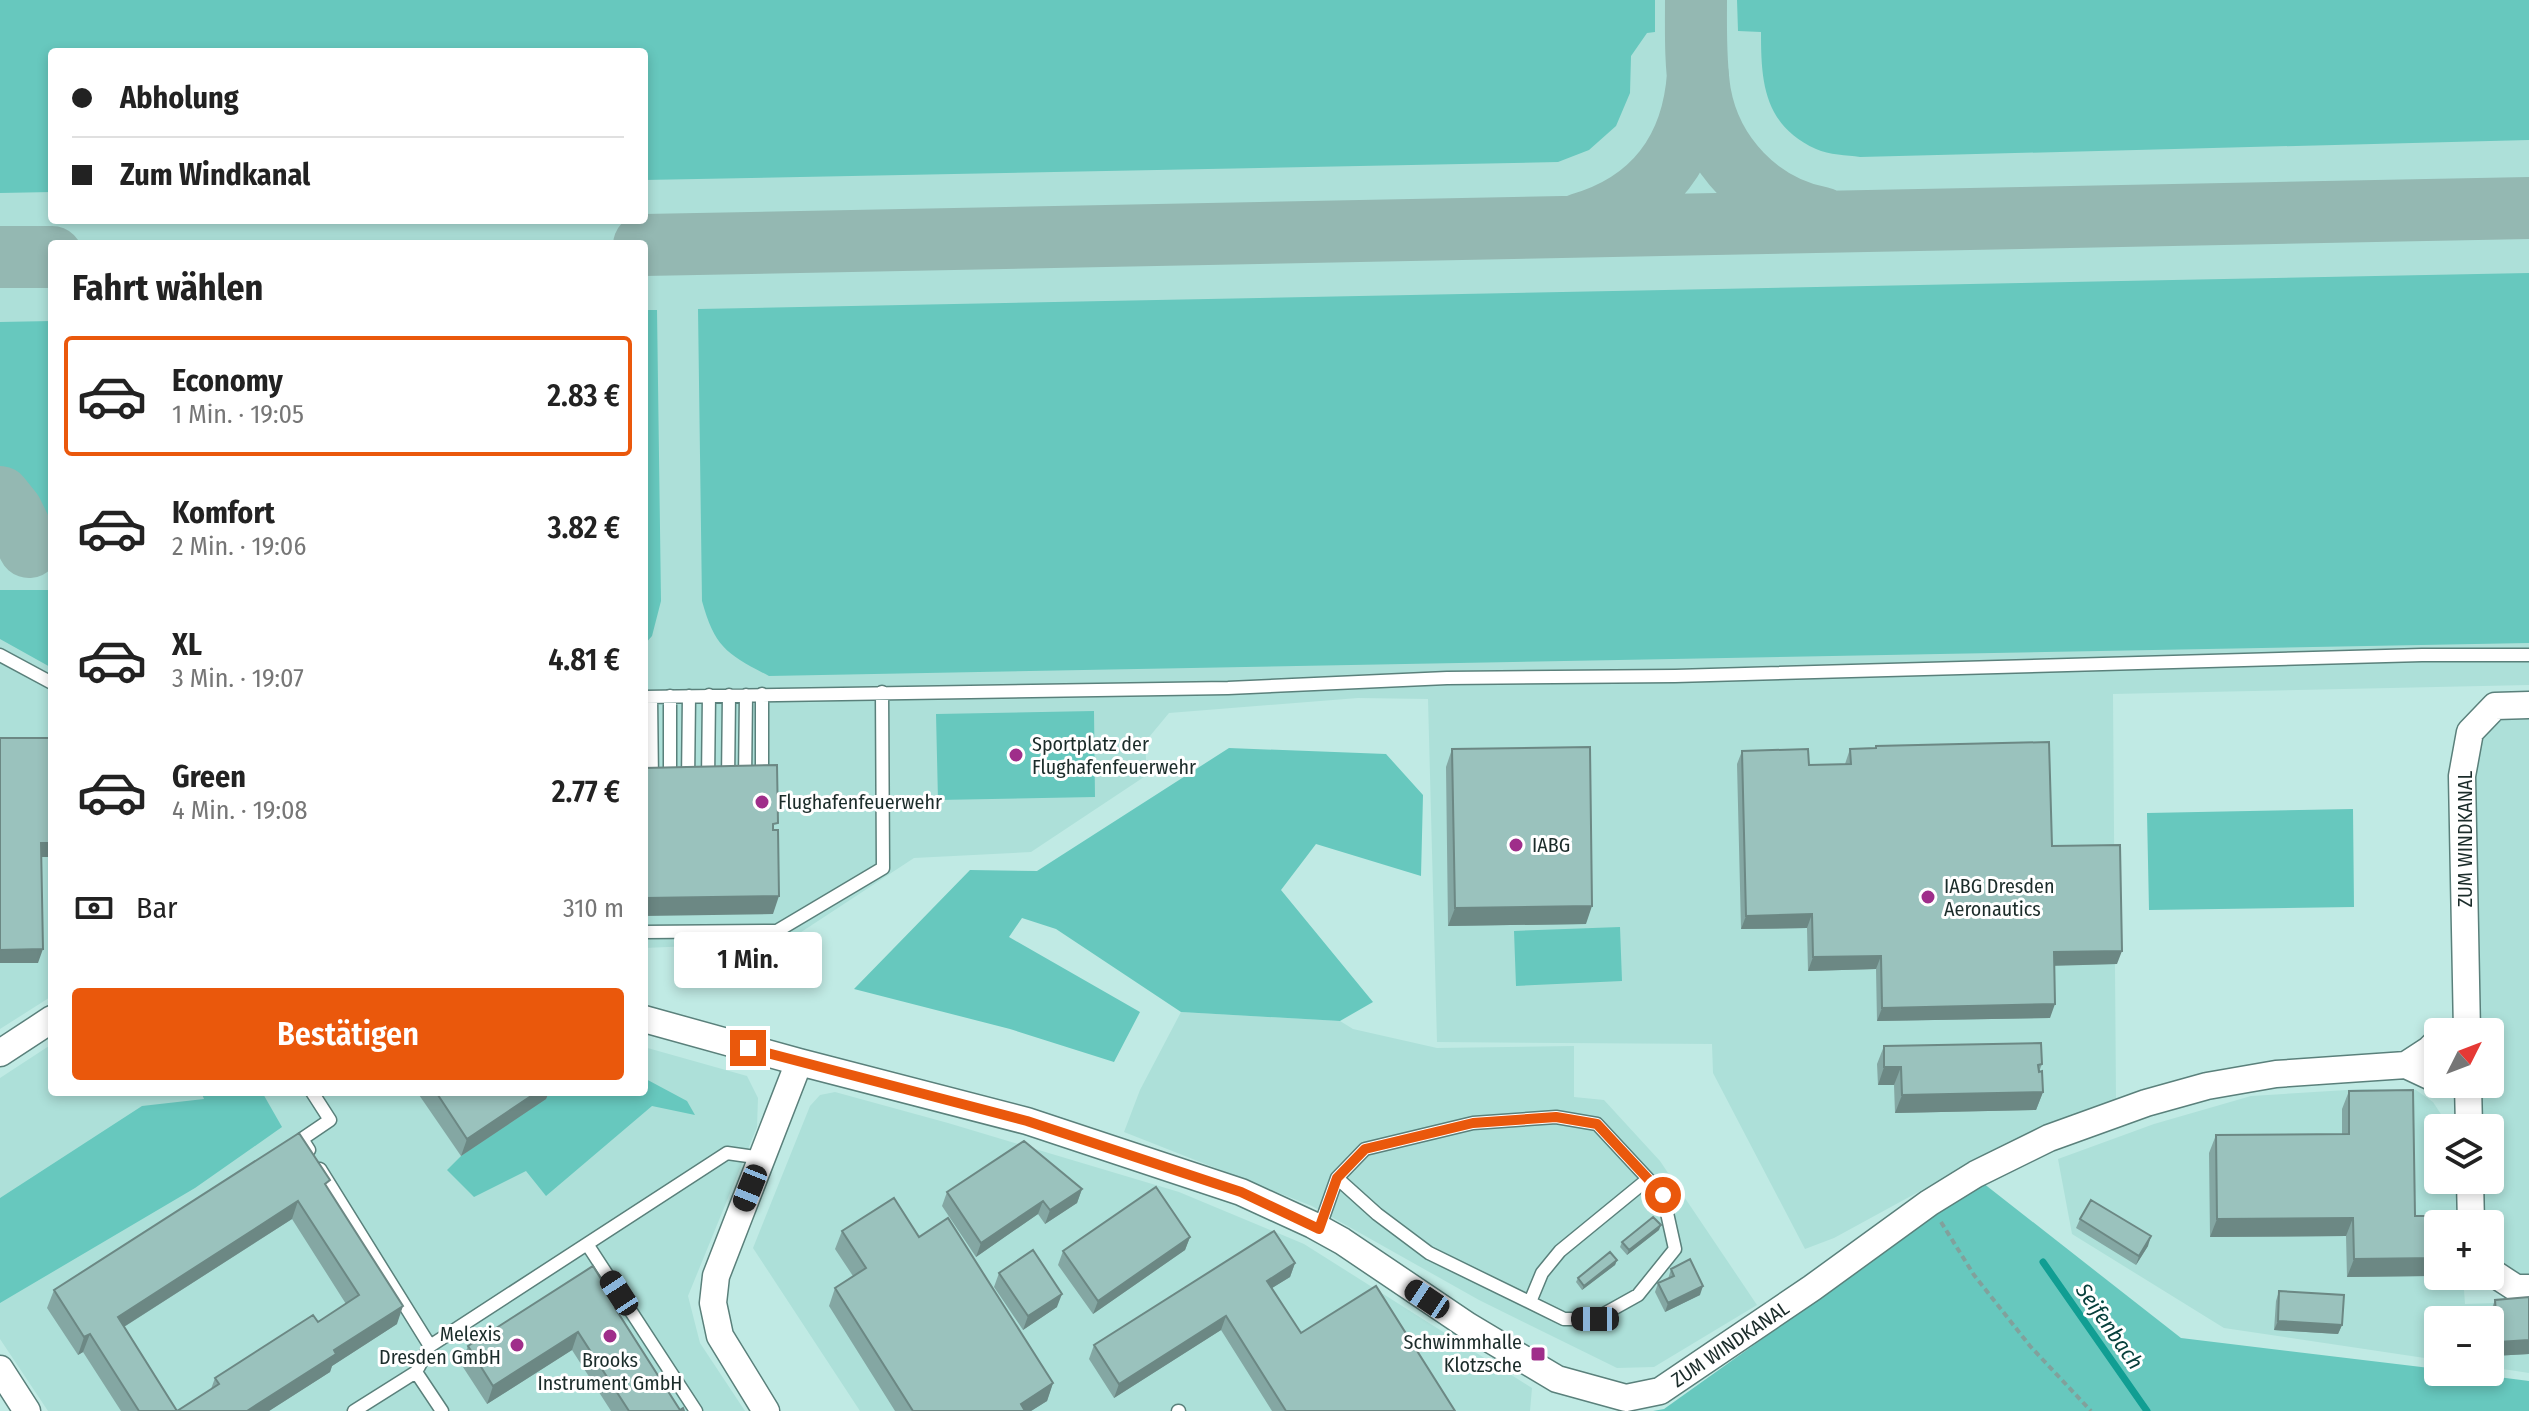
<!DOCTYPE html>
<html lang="de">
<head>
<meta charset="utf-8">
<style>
  :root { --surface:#fff; --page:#f2f2f2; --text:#222; --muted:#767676; --line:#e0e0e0; --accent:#ea580c }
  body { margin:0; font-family:"Fira Sans Condensed",sans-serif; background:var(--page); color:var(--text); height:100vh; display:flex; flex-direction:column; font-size:30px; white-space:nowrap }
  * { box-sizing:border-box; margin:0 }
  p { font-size:26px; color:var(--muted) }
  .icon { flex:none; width:44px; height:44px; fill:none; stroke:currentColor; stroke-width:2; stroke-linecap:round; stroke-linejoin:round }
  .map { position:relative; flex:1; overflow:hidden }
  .panel { position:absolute; left:48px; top:240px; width:600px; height:856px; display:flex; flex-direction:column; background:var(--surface); border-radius:8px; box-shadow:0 4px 12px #0003 }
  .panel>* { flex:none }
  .top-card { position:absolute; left:48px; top:48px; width:600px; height:176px; border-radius:8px; box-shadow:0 4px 12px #0003; display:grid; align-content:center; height:176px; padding:0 24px; background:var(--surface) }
  .needle { width:52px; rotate:48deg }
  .controls { position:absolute; left:2424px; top:1018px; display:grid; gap:16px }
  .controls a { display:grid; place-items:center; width:80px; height:80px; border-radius:8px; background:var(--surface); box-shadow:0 4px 12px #0003; font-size:40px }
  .end { position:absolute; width:36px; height:36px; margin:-18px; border:10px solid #ea580c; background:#fff; box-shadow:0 0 0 4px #fff }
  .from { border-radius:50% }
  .bubble { position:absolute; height:56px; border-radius:8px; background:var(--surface); box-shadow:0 4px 12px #0003; font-size:26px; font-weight:600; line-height:56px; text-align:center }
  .car { position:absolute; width:24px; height:48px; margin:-24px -12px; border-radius:10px; box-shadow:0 0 6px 2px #0007; background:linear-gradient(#222 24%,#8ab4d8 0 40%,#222 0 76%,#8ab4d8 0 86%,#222 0) }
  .top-card b { display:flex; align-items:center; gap:28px; height:76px; font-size:30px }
  .top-card b+b { border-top:2px solid var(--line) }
  .top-card i { width:20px; height:20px; background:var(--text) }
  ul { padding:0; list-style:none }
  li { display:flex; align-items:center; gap:24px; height:120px; margin:0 16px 12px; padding:0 8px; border:4px solid transparent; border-radius:8px }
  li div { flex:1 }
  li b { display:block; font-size:30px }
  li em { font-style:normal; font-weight:600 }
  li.on { border-color:var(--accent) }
  li>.icon { width:72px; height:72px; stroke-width:1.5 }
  h2 { padding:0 24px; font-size:36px; line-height:96px }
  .pay { display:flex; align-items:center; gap:20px; height:88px; padding:0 24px; font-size:30px }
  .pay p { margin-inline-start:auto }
  .primary-button { display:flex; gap:16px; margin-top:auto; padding:16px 24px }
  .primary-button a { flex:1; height:92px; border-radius:8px; background:var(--accent); color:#fff; font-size:32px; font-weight:600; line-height:92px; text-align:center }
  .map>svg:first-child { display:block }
  .built { fill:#ade0d9; fill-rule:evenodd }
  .green { fill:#67c8be }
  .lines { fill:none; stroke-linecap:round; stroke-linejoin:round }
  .stream { stroke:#119e93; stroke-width:7 }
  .taxiway { stroke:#94b8b2; stroke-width:62 }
  .service-casing { stroke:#5a807b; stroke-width:15 }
  .minor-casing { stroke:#5a807b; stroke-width:29 }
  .path { stroke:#81a19c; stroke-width:4; stroke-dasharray:6 4; stroke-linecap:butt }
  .service { stroke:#fff; stroke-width:12 }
  .minor { stroke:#fff; stroke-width:26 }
  .wall { fill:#84a7a3; fill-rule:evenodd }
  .shaded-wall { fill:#6c8884 }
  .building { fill:#9ac2bd; stroke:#6c8884; stroke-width:2; fill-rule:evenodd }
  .route { stroke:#ea580c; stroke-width:10 }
  .poi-dot { fill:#9f2e8a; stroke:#fff; stroke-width:3 }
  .labels { text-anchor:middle; stroke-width:6; stroke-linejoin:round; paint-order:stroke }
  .poi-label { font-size:20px; fill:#1b2c2a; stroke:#fff; text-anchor:start }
  .street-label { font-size:20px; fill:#1b2c2a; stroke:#fff }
  .water-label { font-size:22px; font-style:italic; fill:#08403c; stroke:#fff }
</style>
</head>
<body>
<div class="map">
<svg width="2529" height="1411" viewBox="0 0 2529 1411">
  <rect width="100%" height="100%" fill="#c0eae4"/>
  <!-- built -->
  <path class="built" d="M0,0H2529V685L2113,694L2116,1100L2050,1124L1988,1154L1834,1238L1805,1249L1713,1073L1712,1044L1437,1042L1428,699L1358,698L1169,713L1145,742L1147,775L1031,852L914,858L786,942L644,948V244H52V996L0,1029ZM52,52H644V220H52Z
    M2511,713H2529V1277L2520,1276L2505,1268L2490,1249V1224H2480L2479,1180H2490V1128H2478V1084H2490V1032H2477L2472,770L2477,741L2490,723Z
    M1181,1012L1340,1021L1353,1029L1437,1048L1574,1046V1097L1604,1100L1660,1161L1757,1305L1654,1367L1617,1368L1479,1300L1312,1206L1124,1132L1140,1090Z
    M52,1044V1092H644V1047L747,1076L758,1098L757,1127L688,1296L700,1343L745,1411H48L0,1339V1078Z
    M2363,1089L2416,1090L2433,1102L2450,1128H2438V1180H2455L2459,1224H2438V1276H2463L2465,1304L2529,1302V1373L2490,1367V1320H2438V1360L2224,1328L2072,1234L2058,1159L2154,1124L2251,1096Z
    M835,1092L948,1123L1179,1192L1304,1244L1532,1388L1530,1411H860L753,1248L810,1106L820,1095Z"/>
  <!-- green -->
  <path class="green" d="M0,0H1655V32L1647,33L1631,56L1630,93L1616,126L1589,150L1558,162L644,180V52H52V192L0,193Z
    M1737,0H2529V140L1860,157C1847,155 1829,155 1816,149C1764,125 1761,83 1761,32L1738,31Z
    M2529,273V643L769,676C727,654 715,648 702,601L698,309Z
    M644,310H657L661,601L652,636L644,645Z
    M52,321V528L0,475V322Z
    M0,590H52V668L0,639Z
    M1094,711L1095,797L938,800L936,714Z
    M1229,748L1386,754L1423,795L1421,876L1316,844L1281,890L1373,1002L1340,1021L1181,1012L1056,929L1022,918L1009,937L1140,1012L1114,1062L1010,1029L854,989L970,870L1037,871Z
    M2353,809L2354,907L2149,910L2147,813Z
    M1620,927L1622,981L1516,986L1514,931Z
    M644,1078L687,1101L695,1115L652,1106L546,1196L526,1171L474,1197L447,1170L461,1156L543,1092H644Z
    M201,1092H262L282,1127L195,1188L0,1303V1198L142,1106L204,1099Z
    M1983,1183L2181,1338L2438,1369V1372H2459L2529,1381V1411H1653L1664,1409L1817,1300L1934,1211Z"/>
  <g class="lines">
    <!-- stream -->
    <path class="stream" d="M2043,1262L2147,1411"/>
    <!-- taxiway -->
    <path class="taxiway" d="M1696,0C1696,31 1695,62 1700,93C1711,155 1759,206 1822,218
      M1580,224C1653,203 1693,150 1698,74
      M644,245L2529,208
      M0,257H52
      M0,497L12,512L29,547"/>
    <defs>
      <path id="service" d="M0,655L52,683
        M644,697L1228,688L1447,678L1675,676L2422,655H2529
        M651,697L652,782
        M745,780L746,695
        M762,780V694
        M708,781L709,695
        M728,781L729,695
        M670,782V696
        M688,782L689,696
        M644,932L777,931L883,868L882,692
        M309,1150L302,1139L330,1120L312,1092
        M320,1169L430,1346
        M1319,1229L1337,1178L1365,1149L1473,1123L1556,1117L1597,1124L1663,1195L1675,1249L1638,1295L1595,1319H1564L1429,1253L1377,1214L1337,1178
        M587,1244L696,1411
        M1530,1302L1542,1273L1560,1251L1648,1179
        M416,1372L442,1411
        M354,1411L416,1372L430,1346L727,1153L762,1158
        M1178,1411H1179"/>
      <path id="minor" d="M644,1019L799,1062L1027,1121L1241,1192L1313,1225L1342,1241L1468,1326L1557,1379L1626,1398L1660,1391L1812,1288L1929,1203L1976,1174L2049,1138L2146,1103L2207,1086L2276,1074L2406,1065L2438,1080
        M2467,1032L2462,776L2470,732L2495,706L2529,705
        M0,1053L52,1019
        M2406,1065L2429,1050L2438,1041
        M2468,1084L2469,1128
        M2470,1180L2471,1224
        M2490,1271L2516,1288H2529
        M0,1369L27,1411
        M766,1411L720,1336L713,1303L716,1276L799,1062"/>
    </defs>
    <!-- service casing -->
    <use href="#service" class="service-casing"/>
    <!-- minor casing -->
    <use href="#minor" class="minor-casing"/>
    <!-- path -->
    <path class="path" d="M1941,1222L1974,1275L2030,1346L2091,1411"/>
    <!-- service -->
    <use href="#service" class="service"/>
    <!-- minor -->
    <use href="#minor" class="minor"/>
  </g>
  <!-- wall -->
  <path class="wall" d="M1876,746L2052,846L2117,964L2054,965L2050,1018L1877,1021L1876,969L1808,971L1807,928L1741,929L1737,764L1742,751L1809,765L1845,764L1850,749L1875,748Z
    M1452,749L1586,924L1448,926L1446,767Z
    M1884,1046L2042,1064L2039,1072L2043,1092L2036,1110L1895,1113L1894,1085H1878L1877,1064Z
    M2349,1091L2415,1216L2430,1276L2347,1277L2346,1236L2210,1237L2209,1153L2216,1135L2342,1134V1109Z
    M417,1092H549L546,1099L461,1156Z
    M327,1187L397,1324L332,1366L330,1372L269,1411H121L83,1352L78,1355L47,1308L54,1290ZM292,1219L346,1304L318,1322L215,1378L211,1389L177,1411L124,1327Z
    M1082,1189L1077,1203L1045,1224L1038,1214L976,1257L942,1206L947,1192Z
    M2080,1219L2148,1246L2136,1265L2076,1228Z
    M1659,1230L1627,1255L1620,1247L1622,1242Z
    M842,1231L919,1237L1053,1383L1047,1401L1031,1411H895L829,1306L835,1288L853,1276L835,1249Z
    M1190,1237L1185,1250L1093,1314L1058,1265L1063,1251Z
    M1617,1260L1615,1265L1582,1290L1576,1282L1578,1278Z
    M1295,1263L1290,1277L1272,1288L1301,1333L1455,1411H1272L1221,1330L1114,1398L1089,1359L1094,1345Z
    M1671,1269L1700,1295L1665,1312L1655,1292L1658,1283L1668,1279Z
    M999,1273L1057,1307L1023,1330L994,1287Z
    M2279,1291L2342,1325L2338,1334L2274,1330L2276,1301Z
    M2529,1297V1354L2493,1356L2490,1313L2495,1300Z
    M618,1306L617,1310L680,1410L684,1411H611L572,1350L487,1404L461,1364L468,1346Z"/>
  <!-- shaded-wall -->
  <path class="shaded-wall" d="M41,843H52V857H36Z
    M779,896L773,914L644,916V898Z
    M1592,906L1586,924L1448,926L1455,908Z
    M1812,914L1807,928L1741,929L1746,916Z
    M43,949L38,963H0V950Z
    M2122,951L2117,964L2049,966L2054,952Z
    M1881,956L1876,969L1808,971L1813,957Z
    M2055,1004L2050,1018L1877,1021L1882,1008Z
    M1884,1067H1901L1894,1085H1878Z
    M537,1092H549L546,1099L461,1156L467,1139Z
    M2043,1092L2036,1110L1895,1113L1902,1095Z
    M1082,1189L1077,1203L1045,1224L1050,1210Z
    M298,1201L292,1219L111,1335L118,1317Z
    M1043,1201L1038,1214L976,1257L981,1243Z
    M2353,1218L2346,1236L2210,1237L2217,1219Z
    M1661,1225L1659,1230L1627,1255L1629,1250Z
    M2151,1236L2148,1246L2136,1265L2139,1256Z
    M1190,1237L1185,1250L1093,1314L1098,1301Z
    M2437,1258L2430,1276L2347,1277L2354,1259Z
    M1617,1260L1615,1265L1582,1290L1584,1286Z
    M1295,1263L1290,1277L1262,1294L1267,1281Z
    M1703,1286L1700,1295L1665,1312L1668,1303Z
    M1062,1294L1057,1307L1023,1330L1028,1316Z
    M403,1306L397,1324L332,1366L330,1372L269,1411H247L334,1350Z
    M1226,1316L1221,1330L1114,1398L1119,1384Z
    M2278,1321L2342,1325L2338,1334L2274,1330Z
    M578,1332L572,1350L487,1404L493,1386Z
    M90,1334L83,1352L78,1355L84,1337Z
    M2529,1340V1354L2493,1356L2498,1342Z
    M1053,1383L1047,1401L1031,1411H1018L1021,1404Z"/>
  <!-- building -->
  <path class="building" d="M0,738H52V843H41L43,949L0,950Z
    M2049,742L2052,846L2120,845L2122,951L2054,952L2055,1004L1882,1008L1881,956L1813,957L1812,914L1746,916L1742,751L1808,749L1809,765L1851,764L1850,749L1876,748V746Z
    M1590,747L1592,906L1455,908L1452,749Z
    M777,765L778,823L773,824V830H778L779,896L644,898V768Z
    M2041,1043L2042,1064L2038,1065L2039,1072L2042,1071L2043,1092L1902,1095L1901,1067H1884V1046Z
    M2413,1090L2415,1216H2436L2437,1258L2354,1259L2353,1218L2217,1219L2216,1135L2349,1134V1091Z
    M436,1092H537L467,1139Z
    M299,1133L330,1180L325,1184L403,1306L334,1350L336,1354L247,1411H139L90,1334L84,1337L54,1290ZM298,1201L359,1295L318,1322L313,1315L215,1378L219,1384L177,1411L118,1317Z
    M1024,1141L1082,1189L1050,1210L1043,1201L981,1243L947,1192Z
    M1156,1187L1190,1237L1098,1301L1063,1251Z
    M894,1198L919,1237L948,1218L1053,1383L1021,1404L1025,1411H913L835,1288L866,1268L842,1231Z
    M2091,1200L2151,1236L2139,1256L2080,1219Z
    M1653,1217L1661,1225L1629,1250L1622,1242Z
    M1274,1231L1295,1263L1267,1281L1301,1333L1376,1286L1455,1411H1286L1226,1316L1119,1384L1094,1345Z
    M1033,1250L1062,1294L1028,1316L999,1273Z
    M1610,1252L1617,1260L1584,1286L1578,1278Z
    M1690,1259L1703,1286L1668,1303L1658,1283L1674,1276L1671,1269Z
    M593,1266L618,1306L615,1308L680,1410L683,1408L684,1411H629L578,1332L493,1386L468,1346Z
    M2279,1291L2344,1295L2342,1325L2278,1321Z
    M2529,1297V1340L2498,1342L2495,1300Z"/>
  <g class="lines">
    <!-- route -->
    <path class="route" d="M748,1048L1027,1121L1241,1192L1319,1229L1337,1178L1365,1149L1473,1123L1556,1117L1597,1124L1663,1195"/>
  </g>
  <!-- markers -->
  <g class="poi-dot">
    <circle cx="1016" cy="755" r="8"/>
    <circle cx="762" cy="802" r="8"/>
    <circle cx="1516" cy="845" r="8"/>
    <circle cx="1928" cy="897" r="8"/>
    <circle cx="610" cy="1336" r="8"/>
    <circle cx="517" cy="1345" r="8"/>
    <rect x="1530" y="1346" width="16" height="16" rx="4"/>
  </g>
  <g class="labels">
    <!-- poi labels -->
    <g class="poi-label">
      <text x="1032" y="751">Sportplatz der<tspan x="1032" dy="23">Flughafenfeuerwehr</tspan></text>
      <text x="778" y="809">Flughafenfeuerwehr</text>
      <text x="1532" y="852">IABG</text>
      <text x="1944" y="893">IABG Dresden<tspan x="1944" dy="23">Aeronautics</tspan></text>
      <text x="501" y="1341" text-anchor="end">Melexis<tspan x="501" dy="23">Dresden GmbH</tspan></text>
      <text x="1522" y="1349" text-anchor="end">Schwimmhalle<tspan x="1522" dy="23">Klotzsche</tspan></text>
      <text x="610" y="1367" text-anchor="middle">Brooks<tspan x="610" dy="23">Instrument GmbH</tspan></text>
    </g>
    <!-- street labels -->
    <g class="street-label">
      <text transform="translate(2465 839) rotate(-90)" y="7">ZUM WINDKANAL</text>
      <text transform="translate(1730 1344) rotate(-34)" y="7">ZUM WINDKANAL</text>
    </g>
    <!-- water labels -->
    <g class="water-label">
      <text transform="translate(2110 1326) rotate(55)" y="8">Seifenbach</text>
    </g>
  </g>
</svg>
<div class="controls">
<a><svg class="needle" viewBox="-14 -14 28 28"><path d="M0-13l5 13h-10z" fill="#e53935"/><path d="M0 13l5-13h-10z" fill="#767676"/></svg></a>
<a><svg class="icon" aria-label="layers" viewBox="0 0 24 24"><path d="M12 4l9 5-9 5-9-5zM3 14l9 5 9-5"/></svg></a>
<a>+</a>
<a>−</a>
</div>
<i class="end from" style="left:1663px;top:1195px"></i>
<i class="end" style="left:748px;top:1048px"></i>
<div class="bubble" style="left:674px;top:932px;width:148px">1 Min.</div>
<i class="car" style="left:750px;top:1188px;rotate:202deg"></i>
<i class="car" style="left:619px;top:1293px;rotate:327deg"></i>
<i class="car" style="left:1427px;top:1299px;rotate:304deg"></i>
<i class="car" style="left:1595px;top:1319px;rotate:270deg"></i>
<div class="top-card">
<b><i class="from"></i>Abholung</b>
<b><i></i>Zum Windkanal</b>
</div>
<section class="panel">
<h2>Fahrt wählen</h2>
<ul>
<li class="on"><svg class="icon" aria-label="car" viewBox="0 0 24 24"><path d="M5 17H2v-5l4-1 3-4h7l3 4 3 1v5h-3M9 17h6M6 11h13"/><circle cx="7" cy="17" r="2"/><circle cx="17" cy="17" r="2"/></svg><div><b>Economy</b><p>1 Min. · 19:05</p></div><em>2.83 €</em></li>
<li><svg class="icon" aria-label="car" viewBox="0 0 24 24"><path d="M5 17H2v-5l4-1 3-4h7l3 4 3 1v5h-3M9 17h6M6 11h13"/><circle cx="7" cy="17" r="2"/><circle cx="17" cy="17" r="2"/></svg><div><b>Komfort</b><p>2 Min. · 19:06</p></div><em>3.82 €</em></li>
<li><svg class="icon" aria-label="car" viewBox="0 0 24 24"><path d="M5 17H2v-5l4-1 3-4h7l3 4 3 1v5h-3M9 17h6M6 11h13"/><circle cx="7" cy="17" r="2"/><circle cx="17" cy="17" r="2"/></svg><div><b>XL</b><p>3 Min. · 19:07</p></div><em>4.81 €</em></li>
<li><svg class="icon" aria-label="car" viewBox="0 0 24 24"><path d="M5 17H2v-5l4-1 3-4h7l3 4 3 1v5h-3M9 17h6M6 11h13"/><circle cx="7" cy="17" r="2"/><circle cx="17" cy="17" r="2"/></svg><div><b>Green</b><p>4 Min. · 19:08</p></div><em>2.77 €</em></li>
</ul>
<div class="pay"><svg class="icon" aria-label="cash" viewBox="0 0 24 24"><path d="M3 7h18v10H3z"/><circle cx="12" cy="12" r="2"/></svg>Bar<p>310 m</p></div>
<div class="primary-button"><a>Bestätigen</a></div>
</section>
</div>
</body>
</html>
